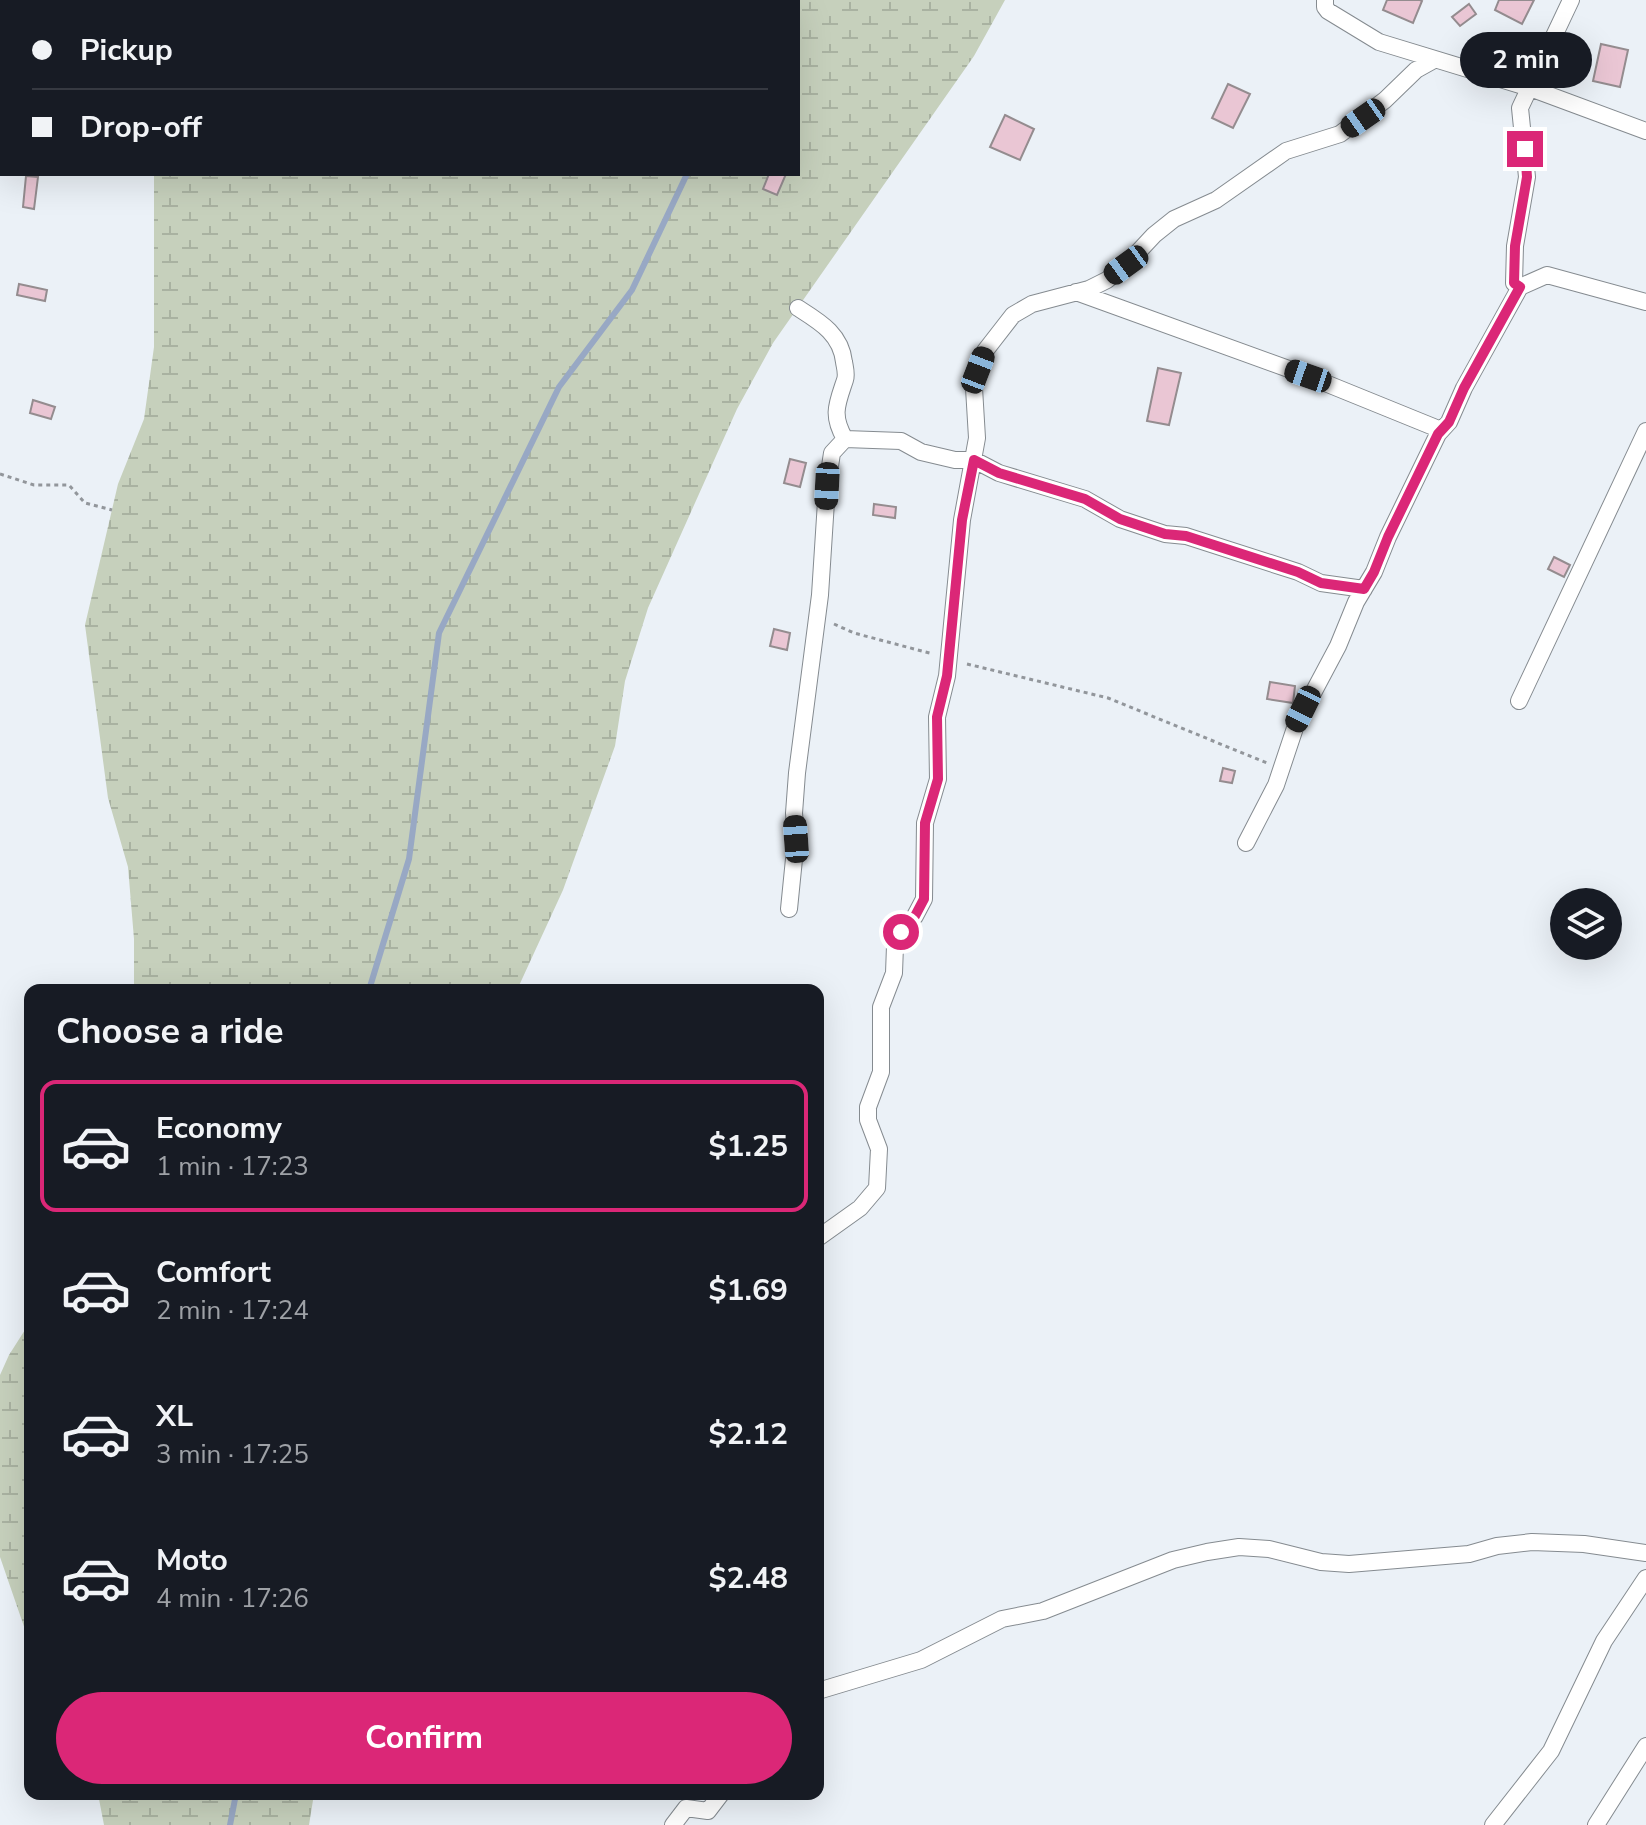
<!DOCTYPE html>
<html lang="en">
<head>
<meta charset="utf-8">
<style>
  :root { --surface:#171b24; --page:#242831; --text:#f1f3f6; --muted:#9ea1a6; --line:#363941; --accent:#db2777 }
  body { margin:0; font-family:"Nunito Sans",sans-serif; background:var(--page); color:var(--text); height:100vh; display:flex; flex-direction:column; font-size:30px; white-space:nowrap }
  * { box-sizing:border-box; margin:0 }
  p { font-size:26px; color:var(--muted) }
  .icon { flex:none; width:44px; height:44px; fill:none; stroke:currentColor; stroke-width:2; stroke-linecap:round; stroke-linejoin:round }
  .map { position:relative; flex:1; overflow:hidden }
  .drawer { position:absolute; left:24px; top:984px; width:800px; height:816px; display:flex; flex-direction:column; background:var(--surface); border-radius:16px; box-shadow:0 8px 32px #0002 }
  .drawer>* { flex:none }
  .top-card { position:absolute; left:0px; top:0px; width:800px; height:176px; box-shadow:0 8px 32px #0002; display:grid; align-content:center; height:176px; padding:0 32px; background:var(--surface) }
  .buttons { position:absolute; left:1550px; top:888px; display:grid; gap:16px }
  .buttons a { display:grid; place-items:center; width:72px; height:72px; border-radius:50%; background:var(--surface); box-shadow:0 8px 32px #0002; font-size:40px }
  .end { position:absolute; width:36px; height:36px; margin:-18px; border:10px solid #db2777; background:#fff; box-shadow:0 0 0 4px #fff }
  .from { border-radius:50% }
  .bubble { position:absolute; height:56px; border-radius:28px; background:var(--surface); box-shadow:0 8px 32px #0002; font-size:26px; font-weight:700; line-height:56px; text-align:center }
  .car { position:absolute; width:24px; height:48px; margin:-24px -12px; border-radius:10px; box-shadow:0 0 6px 2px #0007; background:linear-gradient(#222 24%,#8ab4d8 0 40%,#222 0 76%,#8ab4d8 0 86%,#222 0) }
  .top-card b { display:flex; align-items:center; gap:28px; height:76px; font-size:30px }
  .top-card b+b { border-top:2px solid var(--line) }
  .top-card i { width:20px; height:20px; background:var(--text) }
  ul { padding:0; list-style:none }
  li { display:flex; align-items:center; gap:24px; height:132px; margin:0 16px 12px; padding:0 16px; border:4px solid transparent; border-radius:16px }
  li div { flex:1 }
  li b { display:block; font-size:30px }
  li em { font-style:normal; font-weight:700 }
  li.current { border-color:var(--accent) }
  li>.icon { width:72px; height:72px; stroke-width:1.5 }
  h2 { padding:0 32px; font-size:36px; line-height:96px }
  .action { display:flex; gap:16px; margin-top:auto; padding:16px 32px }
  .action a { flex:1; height:92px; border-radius:48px; background:var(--accent); color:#fff; font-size:32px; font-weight:700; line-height:92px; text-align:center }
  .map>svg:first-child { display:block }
  .wetland { fill:url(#wetland-marsh) }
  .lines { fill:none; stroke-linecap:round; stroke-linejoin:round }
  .stream { stroke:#98a8c4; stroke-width:6 }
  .building { fill:#eac6d4; stroke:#948c8f; stroke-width:2 }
  .street-casing { stroke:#858b90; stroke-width:18 }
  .path { stroke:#92969b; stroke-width:3; stroke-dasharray:4 4; stroke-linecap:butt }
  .street { stroke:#fff; stroke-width:16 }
  .route { stroke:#db2777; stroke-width:10 }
</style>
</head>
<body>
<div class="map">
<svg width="1646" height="1825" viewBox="0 0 1646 1825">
  <defs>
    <pattern id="wetland-marsh" width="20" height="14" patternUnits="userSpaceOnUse" patternTransform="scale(2)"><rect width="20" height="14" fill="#c6d0bc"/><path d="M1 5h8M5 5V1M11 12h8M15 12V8" fill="none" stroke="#a9b2a1"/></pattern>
  </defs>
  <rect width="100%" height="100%" fill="#ebf1f7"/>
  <!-- wetland -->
  <path class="wetland" d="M127,0H1005L974,56L773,343L737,409L648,608L625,681L615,746L563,890L517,990H134V939L128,867L108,798L85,625L118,484L144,419L154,347V174H798V2Z
    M30,1322V1644L0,1557V1375L9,1355Z
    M98,1794H314L309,1825H104Z"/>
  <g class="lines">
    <!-- stream -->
    <path class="stream" d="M766,2L767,0
      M369,990L409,859L439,633L559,387L632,290L687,174
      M230,1825L236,1794"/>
  </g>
  <!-- building -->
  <path class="building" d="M1387,0H1420L1422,1L1413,23L1383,10Z
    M1499,0H1534L1522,24L1495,10Z
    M1469,4L1476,14L1460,26L1452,17Z
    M1601,44L1628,50L1620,87L1593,81Z
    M1228,84L1250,94L1233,128L1212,118Z
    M1005,115L1034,129L1020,160L990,147Z
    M769,174H786L777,195L763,189Z
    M26,176L38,177L34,209L23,207Z
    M19,284L47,290L45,301L17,295Z
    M1158,368L1181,373L1169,425L1147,421Z
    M33,400L55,407L51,419L30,413Z
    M790,459L806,463L800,487L784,483Z
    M874,504L896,507L895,518L873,515Z
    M1554,557L1570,565L1564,577L1548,569Z
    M774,629L790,633L787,650L770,646Z
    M1270,682L1295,686L1293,703L1267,699Z
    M1223,768L1235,771L1232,783L1220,781Z"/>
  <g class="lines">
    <defs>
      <path id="street" d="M1325,0V7L1328,11L1379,42L1530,88L1646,131
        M1520,287L1514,283L1515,246L1527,177L1520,108L1571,0
        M1076,292L1308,376L1441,430
        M798,308C820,322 841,334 844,362C845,368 847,374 845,380C837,404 831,415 845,439L901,441L921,452L955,460H974L999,473L1085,499L1120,519L1165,534L1186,536L1298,572L1321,583L1364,589
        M1519,701L1646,431
        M1246,843L1276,785L1296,725L1338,646L1356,602L1374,572L1388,537L1438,434L1449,422L1464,388L1520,287L1547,275L1646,302
        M789,909L796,839L794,813L797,773L820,595L827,486L832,453L845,439
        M818,1238L860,1208L877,1188L879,1149L868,1120V1107L881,1072V1007L894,973L895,946L901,932L915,916L924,899L925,823L938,779L937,717L947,676L962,520L977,438L974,388L985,351L1013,315L1032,304L1089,289L1107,280L1126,265L1154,235L1174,219L1216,200L1286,151L1340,134L1385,100L1416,70L1434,60
        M818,1691L921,1660L1002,1619L1043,1611L1173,1560L1207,1552L1239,1547L1269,1549L1321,1562L1349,1564L1469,1554L1497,1546L1532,1542L1584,1544L1646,1553
        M673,1825L686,1808L708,1811L721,1794
        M1493,1825L1551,1751L1604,1641L1646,1578
        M1596,1825L1646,1746"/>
    </defs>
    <!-- street casing -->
    <use href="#street" class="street-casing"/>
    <!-- path -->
    <path class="path" d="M114,2L115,0
      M0,474L34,485H69L85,503L112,510
      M834,624L854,633L933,654
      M967,664L1108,698L1267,763"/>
    <!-- street -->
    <use href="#street" class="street"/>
  </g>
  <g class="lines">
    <!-- route -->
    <path class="route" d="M901,932L915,916L924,899L925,823L938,779L937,717L947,676L962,520L974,460L999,473L1085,499L1120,519L1165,534L1186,536L1298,572L1321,583L1364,589L1374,572L1388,537L1438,434L1449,422L1464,388L1520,287L1514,283L1515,246L1527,177L1525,149"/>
  </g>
</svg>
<div class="buttons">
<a><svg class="icon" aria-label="layers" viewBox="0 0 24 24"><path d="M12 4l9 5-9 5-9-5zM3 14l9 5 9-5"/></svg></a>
</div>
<i class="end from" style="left:901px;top:932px"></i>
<i class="end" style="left:1525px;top:149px"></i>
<div class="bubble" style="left:1460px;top:32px;width:132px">2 min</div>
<i class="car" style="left:1363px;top:118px;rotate:235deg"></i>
<i class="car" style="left:1126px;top:265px;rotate:234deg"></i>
<i class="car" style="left:978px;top:370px;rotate:21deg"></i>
<i class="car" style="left:1308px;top:376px;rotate:289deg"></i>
<i class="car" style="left:827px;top:486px;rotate:183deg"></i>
<i class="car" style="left:1303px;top:709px;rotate:206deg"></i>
<i class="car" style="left:796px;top:839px;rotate:356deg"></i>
<div class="top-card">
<b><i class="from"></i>Pickup</b>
<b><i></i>Drop-off</b>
</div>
<section class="drawer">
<h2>Choose a ride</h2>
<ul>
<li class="current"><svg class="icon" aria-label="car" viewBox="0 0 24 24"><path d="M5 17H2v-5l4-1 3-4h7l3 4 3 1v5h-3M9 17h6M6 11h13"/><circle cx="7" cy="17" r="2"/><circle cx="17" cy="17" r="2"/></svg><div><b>Economy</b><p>1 min · 17:23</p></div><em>$1.25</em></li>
<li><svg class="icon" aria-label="car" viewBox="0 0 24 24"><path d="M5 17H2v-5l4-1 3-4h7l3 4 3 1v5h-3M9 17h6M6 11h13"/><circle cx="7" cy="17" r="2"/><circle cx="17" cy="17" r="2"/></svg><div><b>Comfort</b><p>2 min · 17:24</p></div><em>$1.69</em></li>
<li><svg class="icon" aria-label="car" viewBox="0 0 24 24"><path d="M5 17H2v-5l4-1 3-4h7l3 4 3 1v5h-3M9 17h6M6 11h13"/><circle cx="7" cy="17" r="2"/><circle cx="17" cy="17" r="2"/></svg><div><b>XL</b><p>3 min · 17:25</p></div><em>$2.12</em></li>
<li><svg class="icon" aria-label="car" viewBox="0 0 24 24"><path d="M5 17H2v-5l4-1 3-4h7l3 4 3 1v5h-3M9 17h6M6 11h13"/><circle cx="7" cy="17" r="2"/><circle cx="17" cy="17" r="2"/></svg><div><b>Moto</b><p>4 min · 17:26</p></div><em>$2.48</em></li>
</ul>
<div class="action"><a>Confirm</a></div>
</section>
</div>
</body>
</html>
